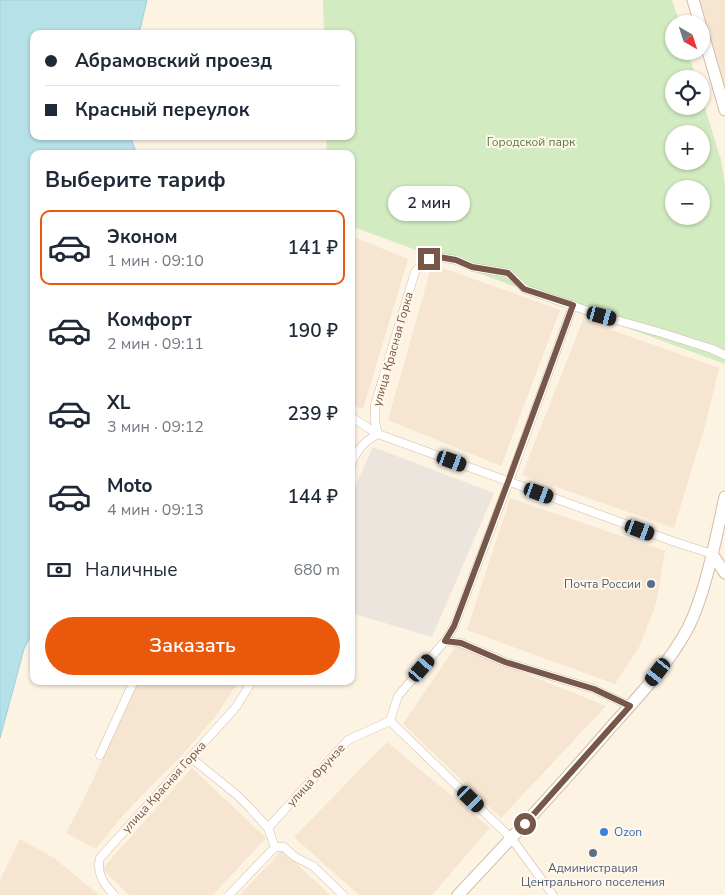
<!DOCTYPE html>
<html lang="ru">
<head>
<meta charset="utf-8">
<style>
  :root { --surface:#fff; --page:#f6f6f7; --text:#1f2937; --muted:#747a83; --line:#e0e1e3; --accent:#ea580c }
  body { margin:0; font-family:"Nunito Sans",sans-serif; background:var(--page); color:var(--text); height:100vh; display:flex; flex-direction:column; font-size:19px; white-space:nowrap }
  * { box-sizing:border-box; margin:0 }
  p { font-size:16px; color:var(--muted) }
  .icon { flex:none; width:28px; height:28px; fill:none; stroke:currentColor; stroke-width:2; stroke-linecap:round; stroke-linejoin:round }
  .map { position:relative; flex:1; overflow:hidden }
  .panel { position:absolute; left:30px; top:150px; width:325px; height:535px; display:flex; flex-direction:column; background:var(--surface); border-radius:10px; box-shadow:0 1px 4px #0004 }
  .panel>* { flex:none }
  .hud { position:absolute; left:30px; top:30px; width:325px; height:110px; border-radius:10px; box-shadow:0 1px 4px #0004; display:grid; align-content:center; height:110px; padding:0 15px; background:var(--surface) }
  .needle { width:32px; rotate:141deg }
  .tools { position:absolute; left:665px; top:15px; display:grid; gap:10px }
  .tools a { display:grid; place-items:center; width:45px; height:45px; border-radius:50%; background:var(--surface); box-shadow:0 1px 4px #0004; font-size:25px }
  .end { position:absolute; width:22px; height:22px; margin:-11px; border:6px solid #775848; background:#fff; box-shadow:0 0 0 2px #fff }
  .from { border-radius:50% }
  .bubble { position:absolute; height:35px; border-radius:18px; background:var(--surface); box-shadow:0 1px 4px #0004; font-size:16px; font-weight:600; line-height:35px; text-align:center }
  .car { position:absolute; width:15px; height:30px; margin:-15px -8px; border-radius:6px; box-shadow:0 0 4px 1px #0007; background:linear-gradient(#222 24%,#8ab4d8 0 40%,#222 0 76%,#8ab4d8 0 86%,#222 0) }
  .hud b { display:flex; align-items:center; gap:18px; height:48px; font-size:19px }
  .hud b+b { border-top:1px solid var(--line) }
  .hud i { width:12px; height:12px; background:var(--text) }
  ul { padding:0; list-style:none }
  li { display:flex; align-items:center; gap:15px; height:75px; margin:0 10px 8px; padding:0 5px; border:2px solid transparent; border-radius:10px }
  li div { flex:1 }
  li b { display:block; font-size:19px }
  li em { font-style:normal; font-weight:600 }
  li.current { border-color:var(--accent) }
  li>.icon { width:45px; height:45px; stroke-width:1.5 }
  h2 { padding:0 15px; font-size:22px; line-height:60px }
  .pay { display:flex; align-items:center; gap:12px; height:55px; padding:0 15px; font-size:19px }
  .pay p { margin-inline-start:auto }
  .cta { display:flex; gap:10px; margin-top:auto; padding:10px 15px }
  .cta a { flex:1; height:58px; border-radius:30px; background:var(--accent); color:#fff; font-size:20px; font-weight:600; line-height:58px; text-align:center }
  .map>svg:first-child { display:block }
  .residential { fill:#f5e5d1 }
  .industrial { fill:#ece5de }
  .green { fill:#d2ebc1; fill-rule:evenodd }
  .water { fill:#b7e1e8; stroke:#9cd1da }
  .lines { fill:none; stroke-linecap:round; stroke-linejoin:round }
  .street-casing { stroke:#d1bcac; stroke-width:9 }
  .secondary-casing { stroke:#d4bca9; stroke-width:13 }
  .street { stroke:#fff; stroke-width:8 }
  .secondary { stroke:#fff; stroke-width:11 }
  .route { stroke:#775848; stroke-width:6 }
  .service-dot { fill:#5c6f8a; stroke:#fff7ea; stroke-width:2 }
  .shop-dot { fill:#3f7fe0; stroke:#fff7ea; stroke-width:2 }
  .labels { text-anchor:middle; stroke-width:4; stroke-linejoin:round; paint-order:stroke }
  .park-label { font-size:12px; fill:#527d3f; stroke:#fff7ea }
  .street-label { font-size:12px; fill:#775848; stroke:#fff7ea }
  .service-label { font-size:12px; fill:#4e5e75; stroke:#fff7ea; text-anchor:end }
  .shop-label { font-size:12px; fill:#366cbe; stroke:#fff7ea; text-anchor:start }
</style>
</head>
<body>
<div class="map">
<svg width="725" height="895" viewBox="0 0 725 895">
  <rect width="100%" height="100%" fill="#fdf3e3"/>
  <!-- residential -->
  <path class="residential" d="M698,0H725V93Z
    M351,236L408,259L363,409L351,405Z
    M432,264L560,310L501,466L388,420Z
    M583,320L719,368L706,422L674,528L522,475Z
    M510,498L665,551L656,604L639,647L615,684L467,630Z
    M456,646L606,706L501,818L403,724Z
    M139,681H239L215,717L184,753L124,814L96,849L66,833L82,803Z
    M387,742L490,828L432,895H359L294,837Z
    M192,768L266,838L213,895H129L102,869Z
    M20,839L54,858L99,895H0V880Z
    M282,850L330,895H240Z"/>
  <!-- industrial -->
  <path class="industrial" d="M373,447L494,493L432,637L351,613V496Z"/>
  <!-- green -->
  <path class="green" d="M323,0H672L680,24H674V51H688L696,79H674V106H701V95L721,160L725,185V364L351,226V154H327L326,136H351V34H324ZM674,134H701V161H674ZM674,189H701V216H674Z"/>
  <!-- water -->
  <path class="water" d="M0,0H147L139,34H34V136H130L137,154H34V629L24,649L0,738Z"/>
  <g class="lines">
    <defs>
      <path id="street" d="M351,417L378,434L672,541L712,554
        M351,464C358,449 363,442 378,434L375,421V405L415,272L420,265L429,259L439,257L456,260L472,267L508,273L525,289L602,316L662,333L712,349L725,355
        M445,641L461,643L505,662L594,689L630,706
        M390,721L512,839L553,895
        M100,755L134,681
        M190,757L237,795L250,808L268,828L275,847
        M268,828L348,740L390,721L398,696L445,641L454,626L509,482L573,305
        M275,847H284L295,857L313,866L343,895
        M114,895C104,884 96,874 100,858L236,707L252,681
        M229,895L275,847"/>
      <path id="secondary" d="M693,0L700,24
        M701,27L725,110
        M712,554L725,573
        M458,895C510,840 562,784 611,727C639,696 668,665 688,628C706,592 716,537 725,497"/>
    </defs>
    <!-- street casing -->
    <use href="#street" class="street-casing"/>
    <!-- secondary casing -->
    <use href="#secondary" class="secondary-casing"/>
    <!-- street -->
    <use href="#street" class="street"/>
    <!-- secondary -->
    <use href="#secondary" class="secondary"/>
  </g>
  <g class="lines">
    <!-- route -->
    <path class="route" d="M429,259L439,257L456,260L472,267L508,273L524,289L573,305L508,482L454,626L445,641L461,643L505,662L594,689L630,706L525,824"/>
  </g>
  <!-- markers -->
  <g class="service-dot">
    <circle cx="651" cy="584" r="5"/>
    <circle cx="593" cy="853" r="5"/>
  </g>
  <circle class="shop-dot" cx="604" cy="832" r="5"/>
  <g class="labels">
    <!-- park labels -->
    <g class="park-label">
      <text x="531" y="146">Городской парк</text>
    </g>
    <!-- street labels -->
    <g class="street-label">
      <text transform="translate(393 349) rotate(-74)" y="4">улица Красная Горка</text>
      <text transform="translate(316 775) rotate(-48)" y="4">улица Фрунзе</text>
      <text transform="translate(164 787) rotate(-48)" y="4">улица Красная Горка</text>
    </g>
    <!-- service labels -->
    <g class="service-label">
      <text x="641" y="588">Почта России</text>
      <text x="593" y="872" text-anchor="middle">Администрация<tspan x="593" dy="14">Центрального поселения</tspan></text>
    </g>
    <!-- shop labels -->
    <g class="shop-label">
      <text x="614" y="836">Ozon</text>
    </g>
  </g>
</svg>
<div class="tools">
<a><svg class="needle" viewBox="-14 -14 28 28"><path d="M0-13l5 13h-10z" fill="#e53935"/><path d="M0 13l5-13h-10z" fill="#747a83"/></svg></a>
<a><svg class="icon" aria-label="locate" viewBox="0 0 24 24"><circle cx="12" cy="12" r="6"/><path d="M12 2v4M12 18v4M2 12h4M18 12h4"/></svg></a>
<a>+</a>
<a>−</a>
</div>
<i class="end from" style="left:525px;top:824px"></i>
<i class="end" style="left:429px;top:259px"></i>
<div class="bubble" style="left:388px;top:186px;width:82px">2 мин</div>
<i class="car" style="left:602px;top:316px;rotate:105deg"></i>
<i class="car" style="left:452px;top:461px;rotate:110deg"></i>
<i class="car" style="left:539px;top:493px;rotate:110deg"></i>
<i class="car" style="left:640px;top:530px;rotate:110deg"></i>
<i class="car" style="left:422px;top:668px;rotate:41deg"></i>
<i class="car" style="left:658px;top:672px;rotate:217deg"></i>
<i class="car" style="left:471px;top:799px;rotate:134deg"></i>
<div class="hud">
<b><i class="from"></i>Абрамовский проезд</b>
<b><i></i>Красный переулок</b>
</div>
<section class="panel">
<h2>Выберите тариф</h2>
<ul>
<li class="current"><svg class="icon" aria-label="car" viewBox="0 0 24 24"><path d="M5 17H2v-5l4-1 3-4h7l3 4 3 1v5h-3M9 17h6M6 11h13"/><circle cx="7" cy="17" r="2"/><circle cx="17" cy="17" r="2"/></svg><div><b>Эконом</b><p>1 мин · 09:10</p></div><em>141 ₽</em></li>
<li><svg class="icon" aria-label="car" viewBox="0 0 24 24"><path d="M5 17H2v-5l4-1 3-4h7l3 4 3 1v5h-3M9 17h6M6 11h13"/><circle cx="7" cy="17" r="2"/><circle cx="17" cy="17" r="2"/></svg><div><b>Комфорт</b><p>2 мин · 09:11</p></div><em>190 ₽</em></li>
<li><svg class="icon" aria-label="car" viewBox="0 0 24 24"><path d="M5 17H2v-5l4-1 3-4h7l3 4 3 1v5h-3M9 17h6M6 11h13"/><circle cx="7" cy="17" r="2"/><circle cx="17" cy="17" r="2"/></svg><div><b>XL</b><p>3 мин · 09:12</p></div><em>239 ₽</em></li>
<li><svg class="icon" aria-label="car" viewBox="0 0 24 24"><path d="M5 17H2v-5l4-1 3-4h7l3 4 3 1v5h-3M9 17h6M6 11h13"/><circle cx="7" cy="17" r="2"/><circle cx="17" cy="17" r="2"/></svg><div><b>Moto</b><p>4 мин · 09:13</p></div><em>144 ₽</em></li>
</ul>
<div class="pay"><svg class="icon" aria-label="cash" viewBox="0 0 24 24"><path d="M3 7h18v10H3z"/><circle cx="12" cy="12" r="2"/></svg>Наличные<p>680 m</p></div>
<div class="cta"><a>Заказать</a></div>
</section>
</div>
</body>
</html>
